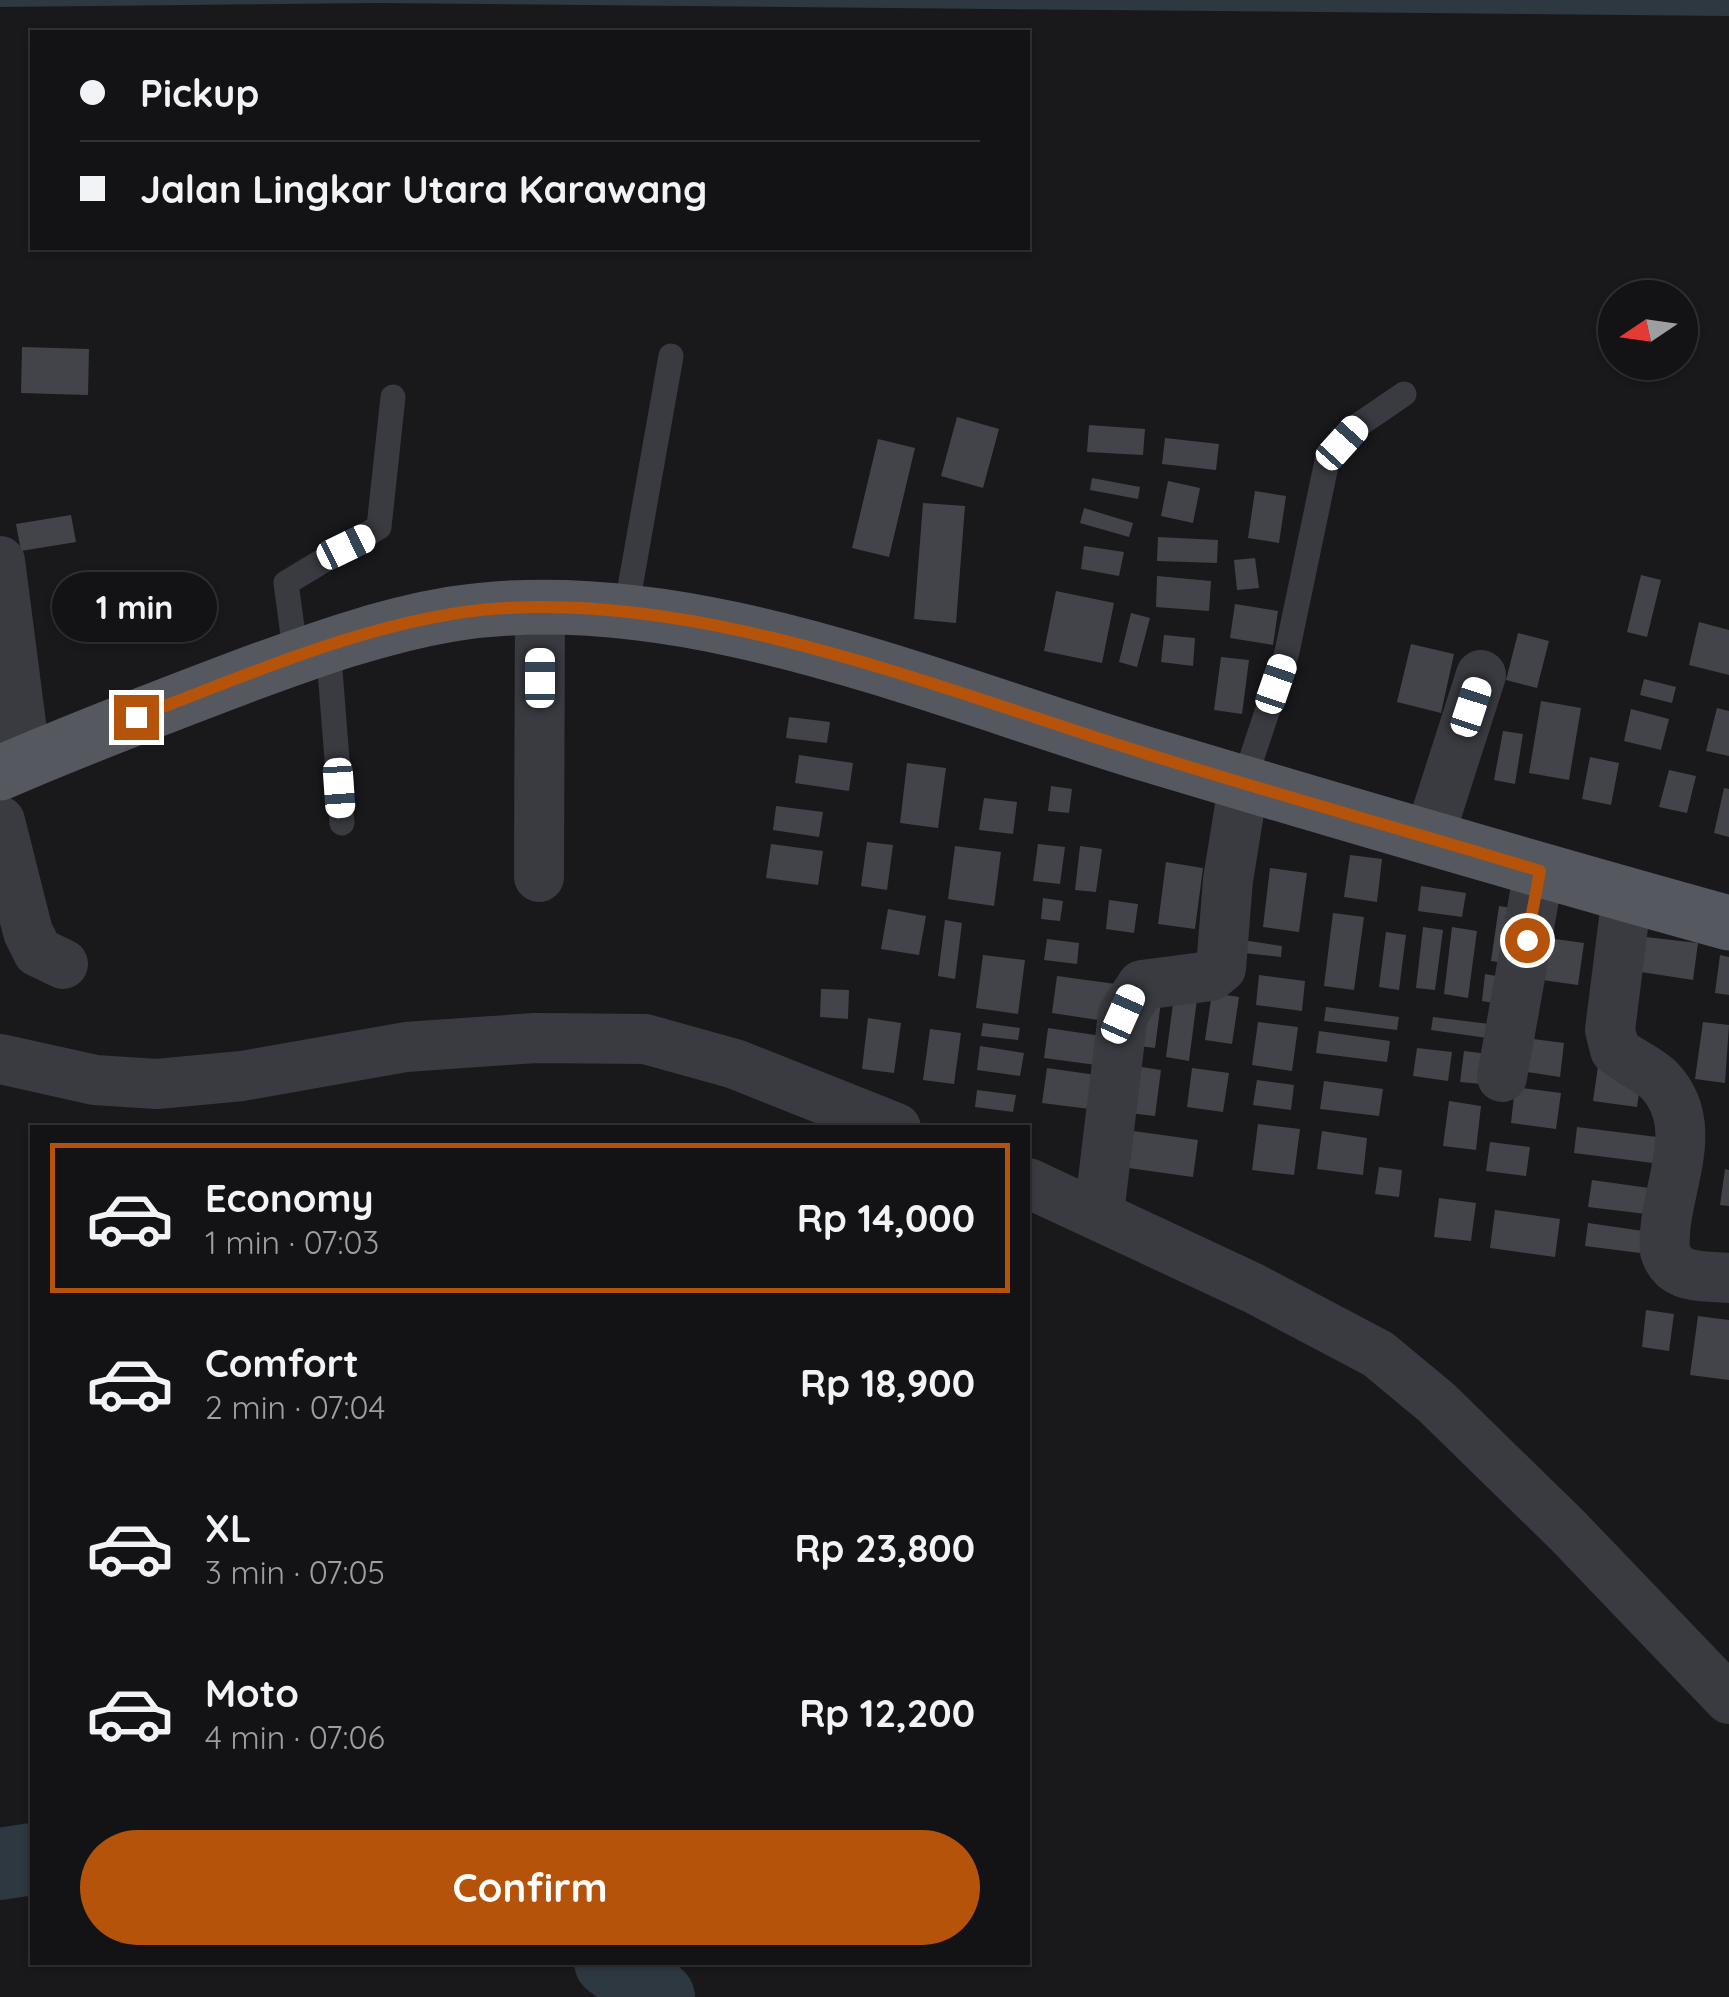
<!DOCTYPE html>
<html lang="en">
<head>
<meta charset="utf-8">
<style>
  :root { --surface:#131315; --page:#202022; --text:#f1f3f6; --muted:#9d9ea0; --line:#323234; --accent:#b45309 }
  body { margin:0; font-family:Quicksand,sans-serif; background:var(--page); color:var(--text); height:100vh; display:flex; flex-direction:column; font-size:38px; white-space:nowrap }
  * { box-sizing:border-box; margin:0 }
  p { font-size:32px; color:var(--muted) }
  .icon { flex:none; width:55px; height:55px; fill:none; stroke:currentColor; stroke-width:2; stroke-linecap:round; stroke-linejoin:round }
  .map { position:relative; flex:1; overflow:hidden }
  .details { position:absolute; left:30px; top:1125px; width:1000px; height:840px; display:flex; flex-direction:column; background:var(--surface); border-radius:0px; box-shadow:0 2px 8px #0004,0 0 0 2px var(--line) }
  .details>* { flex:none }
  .banner { position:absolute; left:30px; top:30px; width:1000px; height:220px; border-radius:0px; box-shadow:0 2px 8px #0004,0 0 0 2px var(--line); display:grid; align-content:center; height:220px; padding:0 50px; background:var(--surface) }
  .needle { width:65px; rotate:257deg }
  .tools { position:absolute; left:1598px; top:280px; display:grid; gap:20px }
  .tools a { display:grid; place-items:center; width:100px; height:100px; border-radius:50%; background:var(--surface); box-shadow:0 2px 8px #0004,0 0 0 2px var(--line); font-size:50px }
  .end { position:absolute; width:45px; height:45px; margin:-22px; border:12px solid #b45309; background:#fff; box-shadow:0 0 0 5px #fff }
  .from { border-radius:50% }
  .bubble { position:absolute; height:70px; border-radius:35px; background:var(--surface); box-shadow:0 2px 8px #0004,0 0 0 2px var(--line); font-size:32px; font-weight:700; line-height:70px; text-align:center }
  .car { position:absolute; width:30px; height:60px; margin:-30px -15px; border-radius:12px; box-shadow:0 0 8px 2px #0007; background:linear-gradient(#fff 24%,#345 0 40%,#fff 0 76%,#345 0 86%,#fff 0) }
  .banner b { display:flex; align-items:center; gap:35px; height:95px; font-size:38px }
  .banner b+b { border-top:2px solid var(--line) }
  .banner i { width:25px; height:25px; background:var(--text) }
  ul { padding:18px 0 0; list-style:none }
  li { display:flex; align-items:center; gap:30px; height:150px; margin:0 20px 15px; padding:0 30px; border:5px solid transparent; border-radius:0px }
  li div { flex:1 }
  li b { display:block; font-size:38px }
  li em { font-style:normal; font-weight:700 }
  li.current { border-color:var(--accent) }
  li>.icon { width:90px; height:90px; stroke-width:1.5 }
  .action { display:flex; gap:20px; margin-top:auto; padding:20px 50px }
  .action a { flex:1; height:115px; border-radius:60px; background:var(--accent); color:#fff; font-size:40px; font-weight:700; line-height:115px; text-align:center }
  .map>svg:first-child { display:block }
  .water { fill:#2e3841 }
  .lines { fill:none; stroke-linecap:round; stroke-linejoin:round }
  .river { stroke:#2e3841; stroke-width:72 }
  .building { fill:#434449 }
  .service { stroke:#3a3b41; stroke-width:25 }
  .minor { stroke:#3a3b41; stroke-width:50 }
  .primary { stroke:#565860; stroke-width:55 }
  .route { stroke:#b45309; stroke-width:12 }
</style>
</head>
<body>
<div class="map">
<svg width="1729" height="1997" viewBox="0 0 1729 1997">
  <rect width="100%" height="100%" fill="#19191c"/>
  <!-- water -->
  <path class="water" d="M0,0H1729V16L379,3L0,7Z"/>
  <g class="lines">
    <!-- river -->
    <path class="river" d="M0,1864L32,1859
      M610,1962L659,1997"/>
  </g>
  <!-- building -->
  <path class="building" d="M22,347L89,349L88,395L21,393Z
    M957,417L999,429L983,488L941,476Z
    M1089,425L1145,429L1143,455L1087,452Z
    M1165,438L1219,444L1216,470L1162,464Z
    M878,439L915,448L889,557L852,548Z
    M1092,478L1140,487L1138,499L1090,490Z
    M1168,481L1200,488L1193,523L1161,516Z
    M1255,491L1286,496L1279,543L1248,538Z
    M923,503L965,506L956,623L914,619Z
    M1084,508L1133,523L1129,537L1080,523Z
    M71,515L76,542L21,551L16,524Z
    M1158,537L1218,540L1217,563L1157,561Z
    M1084,546L1124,552L1119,576L1081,569Z
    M1255,558L1259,588L1237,590L1234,560Z
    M1641,575L1661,580L1647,637L1627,632Z
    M1157,576L1211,581L1209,611L1156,607Z
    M1056,591L1114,603L1102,663L1044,651Z
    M1235,604L1278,611L1273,645L1230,638Z
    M1131,613L1150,618L1137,667L1119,662Z
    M1699,622L1729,630V675L1689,665Z
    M1518,633L1549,641L1537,688L1506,680Z
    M1164,635L1195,638L1193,666L1161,662Z
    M1411,644L1454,654L1441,713L1397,702Z
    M1221,657L1249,660L1242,714L1214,710Z
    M1644,679L1676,687L1672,703L1640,695Z
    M1541,701L1581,708L1569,780L1529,773Z
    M1717,708L1729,711V756L1706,751Z
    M1631,709L1669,719L1661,750L1624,741Z
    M789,717L830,722L827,743L786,738Z
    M1503,731L1523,734L1515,784L1494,780Z
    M799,755L853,763L849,791L795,783Z
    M1590,757L1619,763L1611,805L1582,799Z
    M907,763L946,768L938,828L900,823Z
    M1669,770L1696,776L1687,813L1659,807Z
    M1051,786L1072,789L1069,813L1048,811Z
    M1724,788L1729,789V837L1714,833Z
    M984,798L1017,802L1013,834L979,830Z
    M776,806L823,812L819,837L773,830Z
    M867,842L893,845L887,890L861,886Z
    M771,844L823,851L818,885L766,878Z
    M1038,844L1065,847L1060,884L1033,881Z
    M955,846L1001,852L994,906L948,899Z
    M1080,846L1102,849L1096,892L1075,890Z
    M1350,855L1382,859L1377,902L1344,897Z
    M1166,862L1203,868L1195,929L1158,924Z
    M1270,868L1307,873L1299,932L1263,927Z
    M1421,886L1466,893L1462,917L1418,911Z
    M1043,898L1063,901L1060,921L1041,919Z
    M1109,900L1138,904L1134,933L1106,929Z
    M1499,906L1526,910L1518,965L1491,961Z
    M888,909L926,916L919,955L881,949Z
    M1333,913L1364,917L1354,990L1324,986Z
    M945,920L962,923L955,979L938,976Z
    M1423,927L1443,930L1435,990L1416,988Z
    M1452,927L1477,931L1468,998L1444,994Z
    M1386,932L1406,935L1399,990L1379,987Z
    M1540,937L1584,943L1578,985L1535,979Z
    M1646,937L1698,943L1693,980L1641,972Z
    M1047,939L1079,943L1077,964L1044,960Z
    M1236,939L1282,946L1281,957L1234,952Z
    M983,955L1025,960L1018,1014L976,1008Z
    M1720,955L1729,957V995L1715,993Z
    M1485,974L1502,977L1499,1004L1482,1001Z
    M1259,975L1305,981L1302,1011L1256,1005Z
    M1057,976L1123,985L1118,1023L1052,1013Z
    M821,989L849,990L848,1019L820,1017Z
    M1212,993L1239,997L1232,1044L1205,1040Z
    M1162,994L1155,1048L1131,1045Z
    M1174,996L1197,999L1189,1061L1166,1057Z
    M1326,1007L1399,1017L1397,1030L1324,1021Z
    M1433,1017L1489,1024L1487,1038L1431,1030Z
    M868,1018L901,1023L894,1073L862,1069Z
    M1258,1022L1298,1027L1292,1071L1252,1065Z
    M1703,1022L1729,1025L1725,1083L1695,1079Z
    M983,1023L1020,1028L1018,1040L981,1036Z
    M1048,1028L1115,1038L1111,1067L1044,1058Z
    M930,1029L961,1033L954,1084L923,1080Z
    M1319,1031L1390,1041L1387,1062L1316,1053Z
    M1518,1037L1564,1043L1560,1077L1514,1070Z
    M980,1046L1024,1053L1020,1076L977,1070Z
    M1417,1048L1452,1052L1448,1081L1413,1076Z
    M1464,1051L1496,1055L1492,1085L1460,1082Z
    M1135,1066L1161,1070L1155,1116L1129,1113Z
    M1598,1066L1642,1072L1637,1107L1593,1101Z
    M1047,1068L1110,1077L1106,1111L1042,1103Z
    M1192,1068L1229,1073L1223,1112L1187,1107Z
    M1257,1080L1294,1085L1291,1110L1253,1105Z
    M1324,1081L1383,1089L1379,1116L1320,1109Z
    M1515,1087L1561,1093L1556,1129L1511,1123Z
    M977,1090L1016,1095L1013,1112L975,1107Z
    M1449,1101L1481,1106L1476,1150L1443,1146Z
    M1258,1124L1300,1129L1294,1175L1252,1170Z
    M1577,1127L1657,1137L1653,1163L1574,1153Z
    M1119,1129L1198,1140L1193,1177L1114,1166Z
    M1322,1131L1367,1138L1363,1175L1317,1169Z
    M1490,1142L1530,1147L1526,1176L1486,1171Z
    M1379,1167L1402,1170L1399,1197L1375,1194Z
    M1725,1169L1729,1170V1206L1720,1205Z
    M1592,1180L1649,1188L1646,1214L1588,1207Z
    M1439,1198L1476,1203L1471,1241L1434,1237Z
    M1495,1210L1560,1219L1555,1257L1490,1248Z
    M1588,1223L1643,1231L1640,1253L1585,1246Z
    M1646,1310L1674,1314L1669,1351L1642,1347Z
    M1698,1316L1729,1320V1380L1690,1375Z"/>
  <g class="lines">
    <!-- service -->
    <path class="service" d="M626,610L671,356
      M328,645L342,823
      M296,657L286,583L379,527L393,397
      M1244,781L1287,652L1327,461L1357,426L1404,394"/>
    <!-- minor -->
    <path class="minor" d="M0,561L26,762
      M0,821L28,932L38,952L63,964
      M1429,837L1481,675
      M539,877L540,607
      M1627,895L1610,1030L1615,1050C1628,1061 1647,1068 1659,1080C1706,1129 1660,1194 1665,1251C1674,1281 1703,1275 1729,1278
      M0,1059L95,1080L157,1084L242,1076L406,1047L535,1038L645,1039L735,1064L896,1128
      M1502,1077L1539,871
      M1028,1183L1253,1288L1378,1354L1437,1403L1568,1531L1729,1699
      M1099,1213L1123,1014L1142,985L1211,976L1221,968L1228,880L1244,781"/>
    <!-- primary -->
    <path class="primary" d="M0,773C81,738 162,707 244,676C312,651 380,626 452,614C679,578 931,689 1146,754C1340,812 1534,869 1729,923"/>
  </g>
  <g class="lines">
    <!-- route -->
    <path class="route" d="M136,717C240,678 343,632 452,614C671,578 934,687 1141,752C1273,794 1407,830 1540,871L1527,940"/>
  </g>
</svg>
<div class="tools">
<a><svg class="needle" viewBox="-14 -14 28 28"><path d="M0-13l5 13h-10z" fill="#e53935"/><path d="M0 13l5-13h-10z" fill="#9d9ea0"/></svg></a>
</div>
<i class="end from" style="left:1527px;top:940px"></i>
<i class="end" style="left:136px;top:717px"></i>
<div class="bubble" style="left:52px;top:572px;width:165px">1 min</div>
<i class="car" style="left:1342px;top:443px;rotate:42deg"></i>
<i class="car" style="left:346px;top:547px;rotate:64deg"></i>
<i class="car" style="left:540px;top:678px;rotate:0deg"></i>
<i class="car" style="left:1276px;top:684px;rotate:19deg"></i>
<i class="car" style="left:1471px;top:707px;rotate:18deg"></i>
<i class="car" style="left:339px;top:788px;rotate:176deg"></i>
<i class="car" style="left:1123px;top:1014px;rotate:24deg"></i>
<div class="banner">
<b><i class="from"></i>Pickup</b>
<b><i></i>Jalan Lingkar Utara Karawang</b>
</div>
<section class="details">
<ul>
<li class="current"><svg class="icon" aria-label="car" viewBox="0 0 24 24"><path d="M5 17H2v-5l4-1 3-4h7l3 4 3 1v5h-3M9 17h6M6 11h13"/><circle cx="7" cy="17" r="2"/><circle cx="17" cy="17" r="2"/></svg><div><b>Economy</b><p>1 min · 07:03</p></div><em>Rp 14,000</em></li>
<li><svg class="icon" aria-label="car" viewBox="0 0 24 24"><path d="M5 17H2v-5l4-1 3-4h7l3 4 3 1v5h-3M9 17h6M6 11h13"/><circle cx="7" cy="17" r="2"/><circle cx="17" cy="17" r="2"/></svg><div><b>Comfort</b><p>2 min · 07:04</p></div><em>Rp 18,900</em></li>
<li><svg class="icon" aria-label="car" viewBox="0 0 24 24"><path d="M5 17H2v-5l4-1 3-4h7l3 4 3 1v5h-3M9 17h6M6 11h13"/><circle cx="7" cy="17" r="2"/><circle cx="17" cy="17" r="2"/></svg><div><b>XL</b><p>3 min · 07:05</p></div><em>Rp 23,800</em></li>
<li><svg class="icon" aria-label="car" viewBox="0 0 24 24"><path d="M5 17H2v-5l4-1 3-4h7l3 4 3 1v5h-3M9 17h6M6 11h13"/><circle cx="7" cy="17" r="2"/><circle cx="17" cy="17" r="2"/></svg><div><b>Moto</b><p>4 min · 07:06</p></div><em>Rp 12,200</em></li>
</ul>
<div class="action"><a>Confirm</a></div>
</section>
</div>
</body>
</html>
